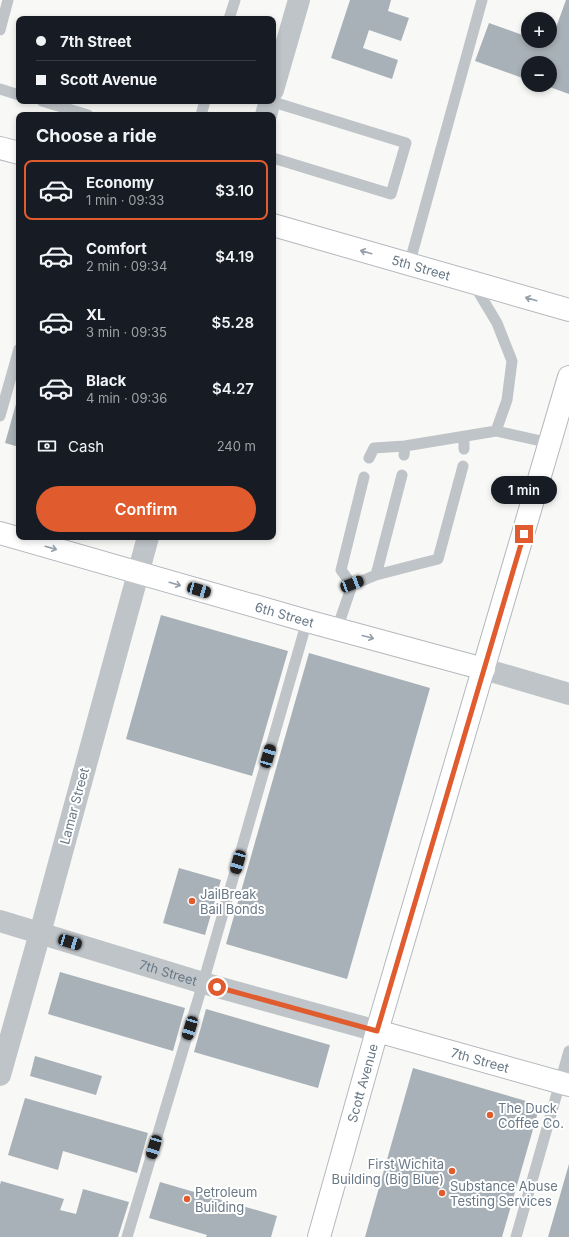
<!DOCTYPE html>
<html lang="en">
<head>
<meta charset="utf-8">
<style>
  :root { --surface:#171b24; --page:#242831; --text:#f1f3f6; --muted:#9ea1a6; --line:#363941; --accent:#e05c2f }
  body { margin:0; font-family:Inter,sans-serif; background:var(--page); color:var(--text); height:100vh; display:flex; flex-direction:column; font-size:15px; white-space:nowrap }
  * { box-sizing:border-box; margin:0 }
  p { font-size:13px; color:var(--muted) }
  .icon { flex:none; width:22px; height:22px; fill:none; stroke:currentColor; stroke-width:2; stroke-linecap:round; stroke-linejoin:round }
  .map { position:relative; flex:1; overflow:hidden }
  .sheet { position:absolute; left:16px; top:112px; width:260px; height:428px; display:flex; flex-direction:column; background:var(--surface); border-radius:8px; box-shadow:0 2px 6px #0003 }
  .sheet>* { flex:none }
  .hud { position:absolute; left:16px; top:16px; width:260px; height:88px; border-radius:8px; box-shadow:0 2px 6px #0003; display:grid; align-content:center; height:88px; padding:0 20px; background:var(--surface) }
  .fabs { position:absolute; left:521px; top:12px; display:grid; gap:8px }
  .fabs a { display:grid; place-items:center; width:36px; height:36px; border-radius:50%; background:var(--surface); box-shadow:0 2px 6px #0003; font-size:20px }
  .end { position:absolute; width:18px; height:18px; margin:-9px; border:5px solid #e05c2f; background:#fff; box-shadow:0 0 0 2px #fff }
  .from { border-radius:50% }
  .bubble { position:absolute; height:28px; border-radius:14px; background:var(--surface); box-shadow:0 2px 6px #0003; font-size:13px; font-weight:600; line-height:28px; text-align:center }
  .car { position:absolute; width:12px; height:24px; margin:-12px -6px; border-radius:5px; box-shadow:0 0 3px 1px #0007; background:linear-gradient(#222 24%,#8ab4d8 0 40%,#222 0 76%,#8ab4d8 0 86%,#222 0) }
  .hud b { display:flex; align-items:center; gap:14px; height:38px; font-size:15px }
  .hud b+b { border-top:1px solid var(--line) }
  .hud i { width:10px; height:10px; background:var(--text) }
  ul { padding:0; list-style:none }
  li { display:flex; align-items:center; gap:12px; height:60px; margin:0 8px 6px; padding:0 12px; border:2px solid transparent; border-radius:8px }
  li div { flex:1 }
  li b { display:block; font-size:15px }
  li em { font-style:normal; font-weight:600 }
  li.on { border-color:var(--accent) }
  li>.icon { width:36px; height:36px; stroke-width:1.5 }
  h2 { padding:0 20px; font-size:18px; line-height:48px }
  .pay { display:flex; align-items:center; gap:10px; height:44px; padding:0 20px; font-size:15px }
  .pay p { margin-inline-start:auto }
  .button { display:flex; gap:8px; margin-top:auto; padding:8px 20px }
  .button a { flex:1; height:46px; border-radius:24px; background:var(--accent); color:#fff; font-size:16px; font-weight:600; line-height:46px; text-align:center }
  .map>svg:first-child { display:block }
  .building { fill:#a8b1b7 }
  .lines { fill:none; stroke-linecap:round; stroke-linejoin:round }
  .secondary-casing { stroke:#b4b9be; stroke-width:24 }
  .lane { stroke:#bfc4c8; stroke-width:11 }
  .street { stroke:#bfc4c8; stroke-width:22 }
  .secondary { stroke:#fff; stroke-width:22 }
  .oneway { stroke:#95a0aa }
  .route { stroke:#e05c2f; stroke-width:5 }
  .poi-dot { fill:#e05c2f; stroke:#fff; stroke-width:1.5 }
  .labels { text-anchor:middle; stroke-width:4; stroke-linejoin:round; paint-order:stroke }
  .street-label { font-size:13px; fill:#687886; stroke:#fff }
  .poi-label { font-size:13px; fill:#687886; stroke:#fff; text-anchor:start }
</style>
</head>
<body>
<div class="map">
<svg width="569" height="1237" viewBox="0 0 569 1237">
  <rect width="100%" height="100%" fill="#f8f8f6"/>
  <!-- building -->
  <path class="building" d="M350,0H391L388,11L409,18L401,41L369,30L363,48L398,60L392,79L331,58Z
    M566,0H569V94L544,85H550V63H528V80L475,61L489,23L528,37V41H540L550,44Z
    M16,404H19V447L5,443Z
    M161,615L288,651L252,776L126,739Z
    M309,653L430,688L347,979L226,944Z
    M179,868L221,880L205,935L163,923Z
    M60,972L185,1008L173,1051L48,1014Z
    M206,1009L330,1045L318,1088L194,1052Z
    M35,1056L102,1076L96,1095L30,1076Z
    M413,1068L540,1105L502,1237H365Z
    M25,1098L148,1133L137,1173L63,1151L58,1170L8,1155Z
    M569,1164V1237H548Z
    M1,1181L64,1199L60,1210L76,1214L83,1189L129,1202L118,1237H0V1185Z
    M160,1182L277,1216L271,1237H206L207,1235L149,1218Z"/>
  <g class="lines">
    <defs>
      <g id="secondary">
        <path d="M0,148L19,153"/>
        <path id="s2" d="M273,225L569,310"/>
        <path id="s3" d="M0,533L307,621L484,669"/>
        <path id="s4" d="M377,1031L569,1085"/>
        <path id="s5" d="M319,1237L377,1031L569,377"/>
      </g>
    </defs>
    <!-- secondary casing -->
    <use href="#secondary" class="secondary-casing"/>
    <!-- lane -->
    <path class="lane" d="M229,19L235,0
      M0,30L8,0
      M0,89L19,95
      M42,101L88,115
      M270,101L406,143L391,194L273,158
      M201,115L205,101
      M409,265L482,0
      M473,283L497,323L512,361L507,400L496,431
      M0,416L19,349
      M464,449V437
      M404,455L405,446L496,431L550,443
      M369,458L374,448L405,446
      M376,575L438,559L463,466
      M352,585L341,570L364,477
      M337,629L352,585L376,575L402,475
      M127,1237L203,983L307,621
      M516,1237L569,1051"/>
    <!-- street -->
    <g class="street">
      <path d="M273,90L299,0"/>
      <path d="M266,115L270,101"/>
      <path d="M484,669L569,694"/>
      <path id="s1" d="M0,921L203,983L377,1031"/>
      <path d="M0,1075L40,933L148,537"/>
    </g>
    <!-- secondary -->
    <use href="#secondary" class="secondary"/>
  </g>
  <!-- one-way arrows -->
  <defs><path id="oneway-shaft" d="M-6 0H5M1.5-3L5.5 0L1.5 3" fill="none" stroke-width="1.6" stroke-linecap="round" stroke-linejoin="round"/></defs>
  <g class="oneway">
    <use href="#oneway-shaft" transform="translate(366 252) rotate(-164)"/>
    <use href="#oneway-shaft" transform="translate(531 299) rotate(-164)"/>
    <use href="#oneway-shaft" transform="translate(51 548) rotate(16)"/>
    <use href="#oneway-shaft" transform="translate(175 584) rotate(16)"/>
    <use href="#oneway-shaft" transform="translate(368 637) rotate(15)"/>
  </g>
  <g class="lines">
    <!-- route -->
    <path class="route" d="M217,987L377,1031L524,534"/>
  </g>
  <!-- markers -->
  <g class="poi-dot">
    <circle cx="192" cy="901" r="4"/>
    <circle cx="490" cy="1115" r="4"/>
    <circle cx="452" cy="1171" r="4"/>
    <circle cx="442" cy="1193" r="4"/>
    <circle cx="187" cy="1199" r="4"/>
  </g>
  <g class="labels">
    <!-- street labels -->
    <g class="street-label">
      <text dy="5" stroke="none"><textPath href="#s2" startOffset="154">5th Street</textPath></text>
      <text dy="5" stroke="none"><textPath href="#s3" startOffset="296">6th Street</textPath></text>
      <text transform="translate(74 806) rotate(-75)" y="5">Lamar Street</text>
      <text dy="5" stroke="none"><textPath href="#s1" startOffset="176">7th Street</textPath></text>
      <text dy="5" stroke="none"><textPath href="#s4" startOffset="107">7th Street</textPath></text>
      <text dy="5" stroke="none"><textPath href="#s5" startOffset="160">Scott Avenue</textPath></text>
    </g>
    <!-- poi labels -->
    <g class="poi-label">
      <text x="200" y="899">JailBreak<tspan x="200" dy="15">Bail Bonds</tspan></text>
      <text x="498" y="1113">The Duck<tspan x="498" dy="15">Coffee Co.</tspan></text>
      <text x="444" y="1169" text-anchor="end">First Wichita<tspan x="444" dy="15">Building (Big Blue)</tspan></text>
      <text x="450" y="1191">Substance Abuse<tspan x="450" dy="15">Testing Services</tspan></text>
      <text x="195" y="1197">Petroleum<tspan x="195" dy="15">Building</tspan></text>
    </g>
  </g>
</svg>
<div class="fabs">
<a>+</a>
<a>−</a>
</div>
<i class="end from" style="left:217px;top:987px"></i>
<i class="end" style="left:524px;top:534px"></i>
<div class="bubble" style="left:491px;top:476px;width:66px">1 min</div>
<i class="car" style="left:352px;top:584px;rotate:69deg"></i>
<i class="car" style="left:199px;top:590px;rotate:106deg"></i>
<i class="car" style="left:268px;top:756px;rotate:16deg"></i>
<i class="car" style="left:238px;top:862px;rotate:196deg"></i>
<i class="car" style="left:70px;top:942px;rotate:107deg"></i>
<i class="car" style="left:190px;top:1028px;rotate:197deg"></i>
<i class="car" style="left:154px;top:1147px;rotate:197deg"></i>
<div class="hud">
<b><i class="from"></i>7th Street</b>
<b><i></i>Scott Avenue</b>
</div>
<section class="sheet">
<h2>Choose a ride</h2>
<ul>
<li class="on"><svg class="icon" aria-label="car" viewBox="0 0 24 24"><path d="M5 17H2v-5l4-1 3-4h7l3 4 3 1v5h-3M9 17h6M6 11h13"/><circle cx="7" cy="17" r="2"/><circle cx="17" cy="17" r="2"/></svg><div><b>Economy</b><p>1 min · 09:33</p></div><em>$3.10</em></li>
<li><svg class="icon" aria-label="car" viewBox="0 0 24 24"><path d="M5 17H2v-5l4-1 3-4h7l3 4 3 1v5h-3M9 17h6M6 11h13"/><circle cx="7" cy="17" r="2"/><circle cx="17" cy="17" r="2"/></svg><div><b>Comfort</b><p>2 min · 09:34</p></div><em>$4.19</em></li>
<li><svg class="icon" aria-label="car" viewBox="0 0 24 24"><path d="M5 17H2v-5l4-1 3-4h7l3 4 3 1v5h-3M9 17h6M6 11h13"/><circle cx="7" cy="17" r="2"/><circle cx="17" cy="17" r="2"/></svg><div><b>XL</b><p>3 min · 09:35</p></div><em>$5.28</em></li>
<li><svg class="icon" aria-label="car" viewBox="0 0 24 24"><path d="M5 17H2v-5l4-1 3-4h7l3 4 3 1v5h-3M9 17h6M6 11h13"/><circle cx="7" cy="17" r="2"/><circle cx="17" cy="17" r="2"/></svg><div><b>Black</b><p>4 min · 09:36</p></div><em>$4.27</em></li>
</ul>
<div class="pay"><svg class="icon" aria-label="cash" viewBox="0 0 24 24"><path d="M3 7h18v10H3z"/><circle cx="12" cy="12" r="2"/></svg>Cash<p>240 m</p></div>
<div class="button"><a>Confirm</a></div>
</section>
</div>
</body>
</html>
